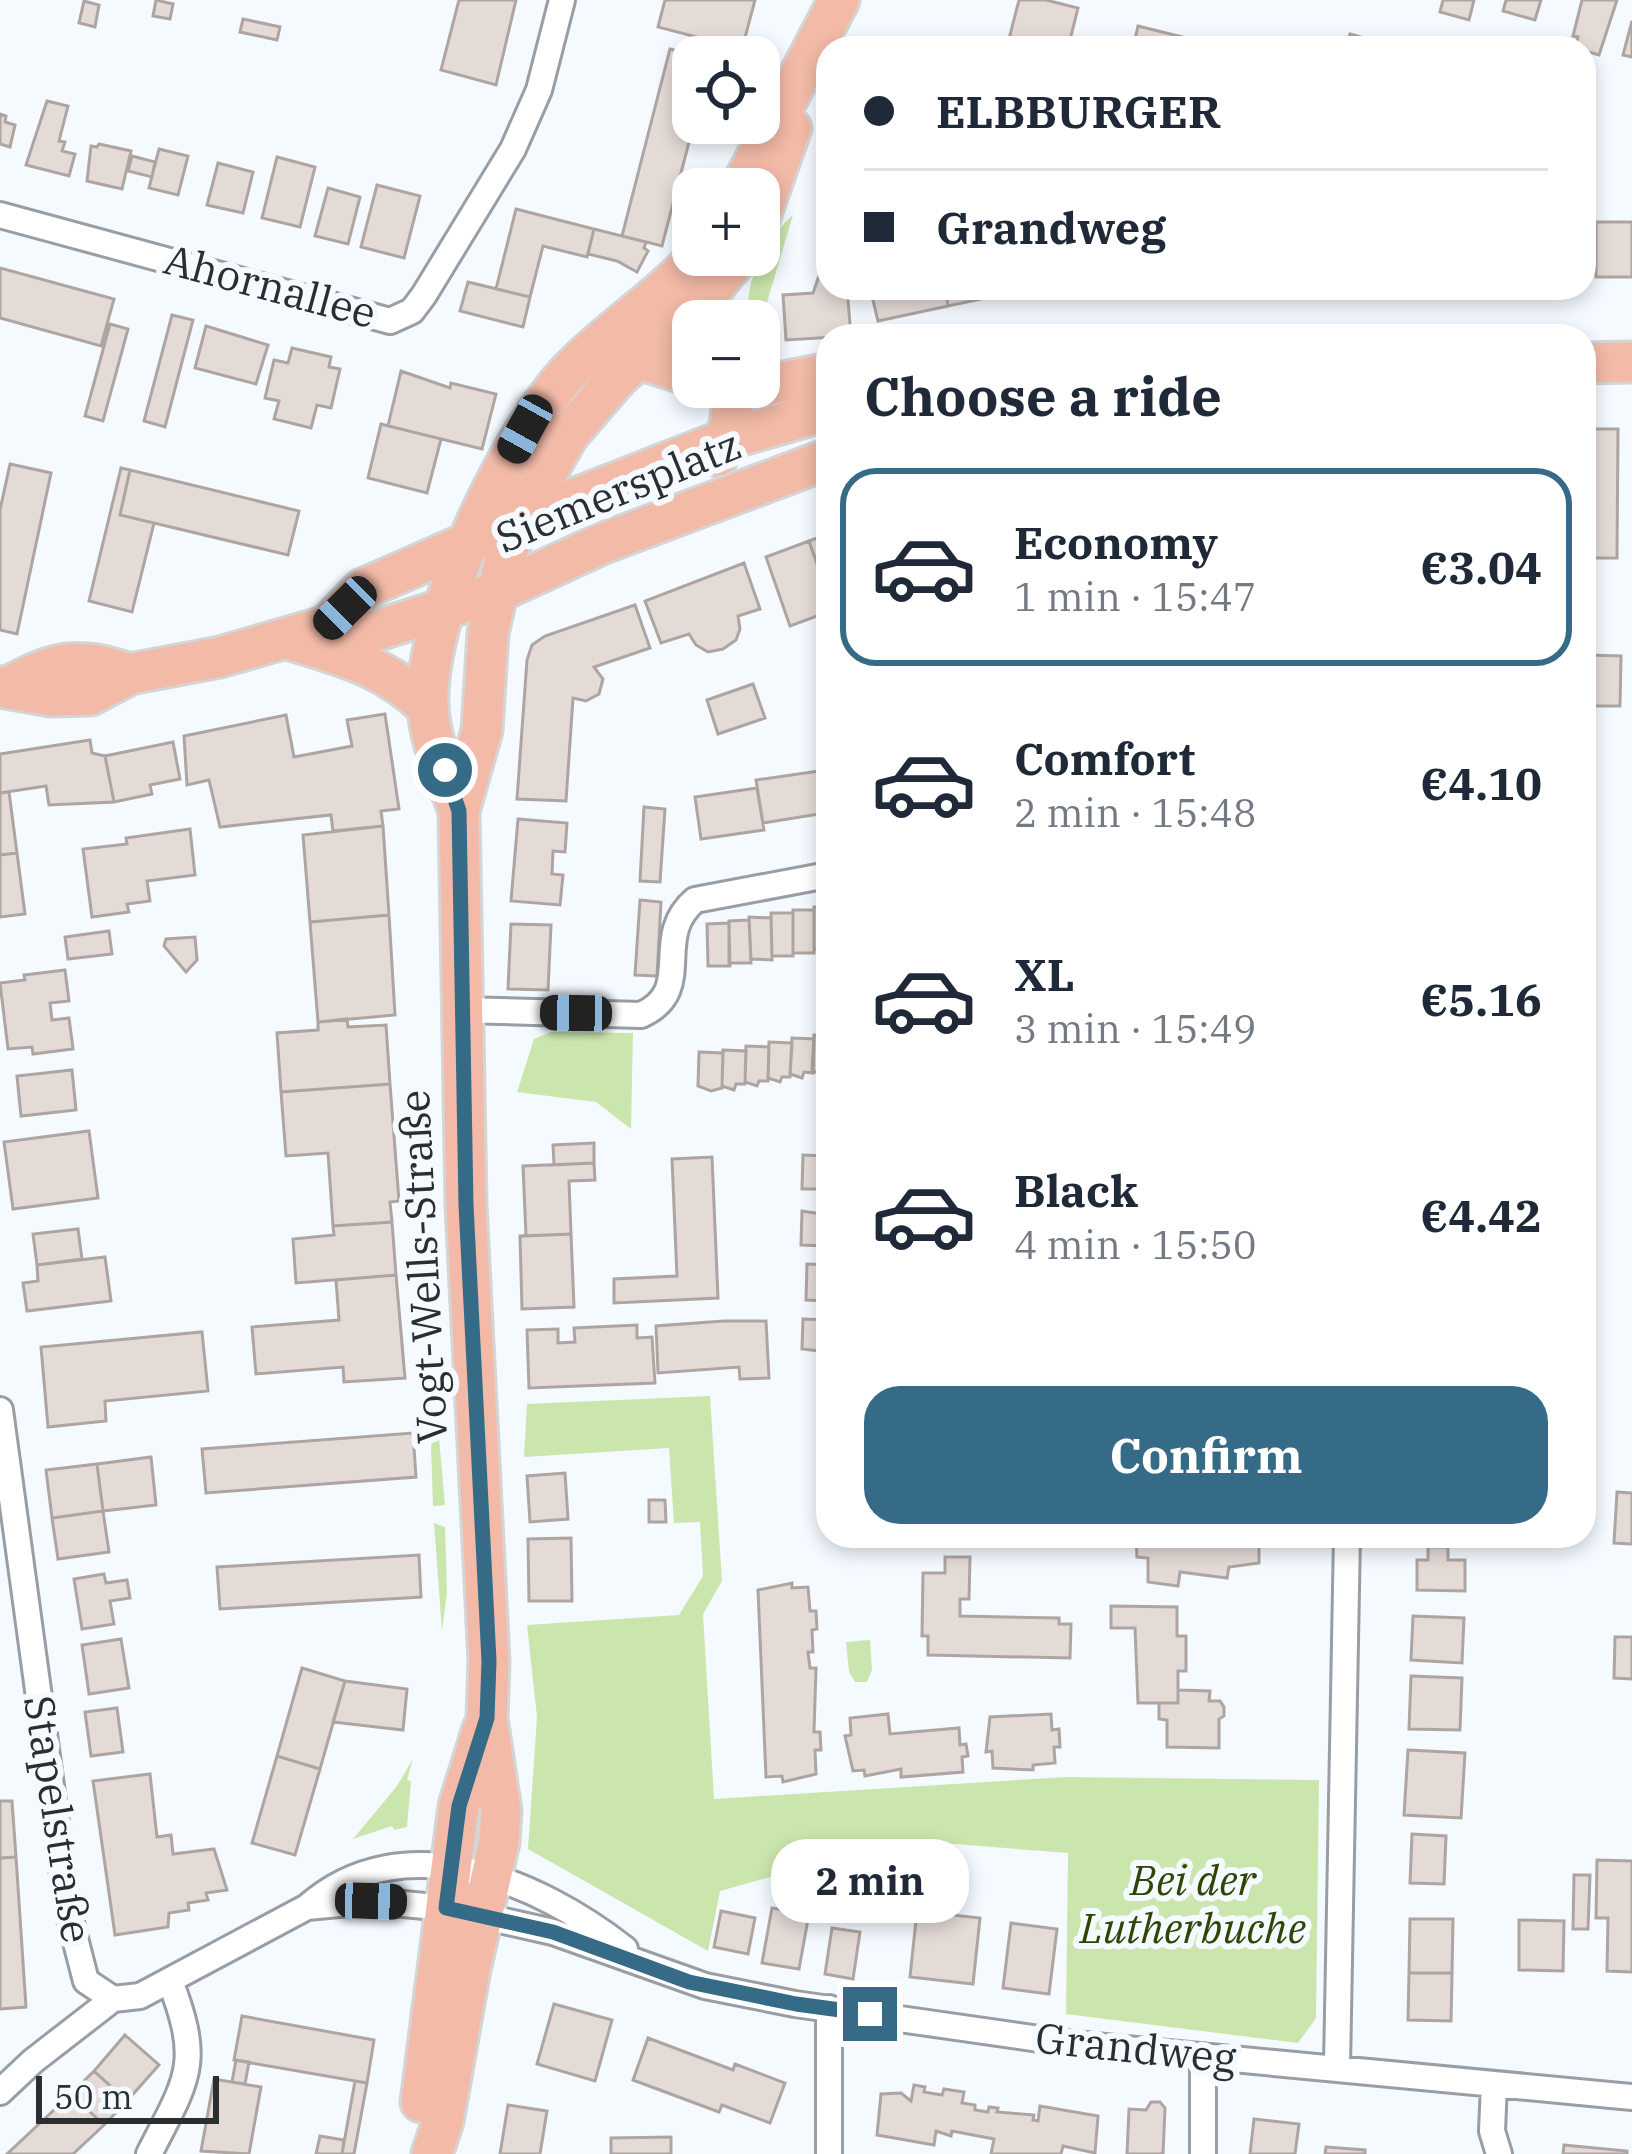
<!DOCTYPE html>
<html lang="en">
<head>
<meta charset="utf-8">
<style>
  :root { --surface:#fff; --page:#f6f6f7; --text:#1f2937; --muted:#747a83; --line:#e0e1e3; --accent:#356b86 }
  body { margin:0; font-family:"IBM Plex Serif",serif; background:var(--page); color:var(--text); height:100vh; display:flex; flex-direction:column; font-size:45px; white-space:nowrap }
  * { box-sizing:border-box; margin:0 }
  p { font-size:39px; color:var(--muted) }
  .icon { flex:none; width:66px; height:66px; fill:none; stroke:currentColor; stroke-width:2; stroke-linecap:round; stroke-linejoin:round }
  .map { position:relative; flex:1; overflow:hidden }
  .sheet { position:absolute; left:816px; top:324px; width:780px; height:1224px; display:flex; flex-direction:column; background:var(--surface); border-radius:36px; box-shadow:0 6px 18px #0003 }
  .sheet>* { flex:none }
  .guide { position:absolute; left:816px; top:36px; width:780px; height:264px; border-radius:36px; box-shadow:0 6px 18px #0003; display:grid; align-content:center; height:264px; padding:0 48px; background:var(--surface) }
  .tools { position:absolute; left:672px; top:36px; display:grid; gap:24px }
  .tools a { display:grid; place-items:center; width:108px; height:108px; border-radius:24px; background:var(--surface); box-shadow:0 6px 18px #0003; font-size:60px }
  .scale { position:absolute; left:36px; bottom:30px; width:183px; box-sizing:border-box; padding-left:12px; border:6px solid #2b2e30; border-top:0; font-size:33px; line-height:42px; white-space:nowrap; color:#2b2e30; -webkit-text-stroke:9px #f4faff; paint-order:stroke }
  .end { position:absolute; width:54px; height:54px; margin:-27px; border:15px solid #356b86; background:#fff; box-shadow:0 0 0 6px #fff }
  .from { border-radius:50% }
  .bubble { position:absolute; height:84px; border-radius:36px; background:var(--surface); box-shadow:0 6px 18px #0003; font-size:39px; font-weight:700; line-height:84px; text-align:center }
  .car { position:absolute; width:36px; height:72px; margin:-36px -18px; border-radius:15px; box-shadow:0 0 9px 3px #0007; background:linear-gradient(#222 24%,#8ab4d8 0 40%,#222 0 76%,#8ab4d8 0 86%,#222 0) }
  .guide b { display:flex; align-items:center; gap:42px; height:114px; font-size:45px }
  .guide b+b { border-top:3px solid var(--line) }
  .guide i { width:30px; height:30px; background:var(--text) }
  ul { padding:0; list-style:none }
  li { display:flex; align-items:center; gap:36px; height:198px; margin:0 24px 18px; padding:0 24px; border:6px solid transparent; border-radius:36px }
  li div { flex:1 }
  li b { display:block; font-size:45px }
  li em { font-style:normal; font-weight:700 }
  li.on { border-color:var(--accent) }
  li>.icon { width:108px; height:108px; stroke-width:1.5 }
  h2 { padding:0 48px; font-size:54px; line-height:144px }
  .primary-button { display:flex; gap:24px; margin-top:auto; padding:24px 48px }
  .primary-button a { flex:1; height:138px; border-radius:36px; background:var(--accent); color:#fff; font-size:48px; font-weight:700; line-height:138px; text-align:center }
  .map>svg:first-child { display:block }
  .green { fill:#cbe6ad }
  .building { fill:#e4dbd7; stroke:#aea5a2; stroke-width:3 }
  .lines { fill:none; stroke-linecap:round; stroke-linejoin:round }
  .minor-casing { stroke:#989ea4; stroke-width:30 }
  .primary-casing { stroke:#d5d5d6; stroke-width:45 }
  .minor { stroke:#fff; stroke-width:24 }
  .primary { stroke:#f2baa7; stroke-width:39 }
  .route { stroke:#356b86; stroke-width:15 }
  .labels { text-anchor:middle; stroke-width:12; stroke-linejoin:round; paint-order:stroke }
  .street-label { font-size:42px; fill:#2b2e30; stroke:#f4faff }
  .park-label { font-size:42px; font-style:italic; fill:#2e4504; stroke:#f4faff }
</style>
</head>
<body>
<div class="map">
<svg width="1632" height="2154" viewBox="0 0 1632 2154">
  <rect width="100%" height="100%" fill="#f4faff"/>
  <!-- green -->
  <path class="green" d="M793,215L759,329C757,323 753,319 751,314C739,286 773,231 793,215Z
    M551,1032L633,1033L631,1129L596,1102L517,1092L534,1039Z
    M710,1396L722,1581L703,1614L714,1799L1065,1777L1319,1780L1316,2018L1298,2043L1066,2014L1068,1853L903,1840L720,1891L708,1951L528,1849L537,1717L527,1625L679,1615L703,1576L700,1522L674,1523L669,1448L524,1457L527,1404Z
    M437,1415L445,1505L433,1506L431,1447Z
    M434,1523L445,1527L447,1592L442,1631Z
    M870,1640L872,1670L867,1682H855L849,1672L846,1642Z
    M413,1759L407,1780L411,1781L407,1827L394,1830L392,1826L353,1839L397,1786Z"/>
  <!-- building -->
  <path class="building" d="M156,0L173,4L170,19L153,16Z
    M459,0H516L496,85L441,70Z
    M665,0H755L742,49L658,27Z
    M1019,0H1046L1078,8L1068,48H1044L1009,39Z
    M1443,0H1474L1469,20L1440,12Z
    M1506,0H1541L1535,20L1503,11Z
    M1582,0H1617L1599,55L1575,48L1578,37L1573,36Z
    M84,1L99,5L95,27L79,23Z
    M243,19L280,27L277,40L240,32Z
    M1632,21V57L1623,55Z
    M1138,26L1191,39L1189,48H1133Z
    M1350,34L1399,48L1346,47Z
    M1316,38L1346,47L1351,48H1314Z
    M1009,39L1044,48H1007Z
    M670,49L702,57H693L694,123L662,246L622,236Z
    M47,101L68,106L59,141L65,142L62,151L75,154L69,176L26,165Z
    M0,114L6,116L5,122L15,125L10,147L0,144Z
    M99,144L131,151L122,189L87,181L91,146L97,147Z
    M159,149L188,156L178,195L149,188Z
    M132,156L155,162L152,177L128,171Z
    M277,157L315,167L300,227L262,218Z
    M218,163L253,172L243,213L207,205Z
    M377,185L420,196L404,258L361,247Z
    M328,188L360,197L348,244L315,236Z
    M516,209L594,229L587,257L543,246L530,297L496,289Z
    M1596,222H1632V277H1596Z
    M594,229L646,242L644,248L648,251L637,272L617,261L588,254Z
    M828,250V288H847L851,336L786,340L783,295L813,293Z
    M0,268L114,299L101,346L0,318Z
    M468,282L530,297L523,327L460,311Z
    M870,288H945L948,306L878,321Z
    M945,288H1024V290L948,306Z
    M172,315L193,320L165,427L144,421Z
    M110,324L128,329L103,421L85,416Z
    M206,326L268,345L256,384L195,368Z
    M292,348L331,357L329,367L340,369L331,408L317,405L311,428L274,419L279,401L265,398L274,360L288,363Z
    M401,371L450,388L451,383L496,394L482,449L388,426Z
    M381,424L441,439L427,493L368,478Z
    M1584,429H1618L1617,558H1584Z
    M10,464L51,473L17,634L0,630V510Z
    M121,468L130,470L120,515L154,523L132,612L89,601Z
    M130,470L299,511L288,555L120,515Z
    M828,534V588L826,589L809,541Z
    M809,541L828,595V612L790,626L766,557Z
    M744,563L760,609L738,616L740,629L736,640L723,649L708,652L696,645L689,634L661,643L645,601Z
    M635,605L650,648L594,667L603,679L599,694L586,701L573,698L566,801L517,799L527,660L532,645L545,636Z
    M1587,655L1621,656L1620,706H1586Z
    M753,684L765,718L718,734L707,700Z
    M385,714L399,809L381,811L383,826L333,831L331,815L220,827L209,780L187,785L184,736L286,715L294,757L352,746L347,720Z
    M90,740L92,753L105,756L114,802L49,805L46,786L0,793V754Z
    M173,742L180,779L150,785L152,794L114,802L105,756Z
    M828,763V808L824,809L818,764Z
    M819,771L825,813L763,823L756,780Z
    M757,788L764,830L701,839L695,797Z
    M9,792L17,853L0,855V793Z
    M644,807L665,809L660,882L640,881Z
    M518,819L567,823L565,852L553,851L552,874L563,875L560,905L511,901Z
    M383,826L389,915L310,922L303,835Z
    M190,829L195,875L147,881L150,901L127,904L129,912L92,917L83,849L127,844L126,838Z
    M17,853L25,914L0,917V855Z
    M640,900L661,902L657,976L635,975Z
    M814,907H828V949H814Z
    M793,910H814V953H793Z
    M771,913H793V956H772Z
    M389,915L395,1015L318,1022L310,922Z
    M749,917L771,918L772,960L751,959Z
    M749,920L751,963H729V921Z
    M729,923L730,966H708L707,924Z
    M511,924L551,925L548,990L508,989Z
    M109,931L112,954L68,959L65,937Z
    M195,937L197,960L186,972L164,946L166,939Z
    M65,970L69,1001L50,1003L52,1020L69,1018L73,1049L33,1054L32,1047L8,1049L0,983L25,980L24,975Z
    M347,1019L348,1027L386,1025L390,1084L281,1092L277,1033L318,1030V1022Z
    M814,1035L828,1036L825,1074L812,1071Z
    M792,1038L814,1039L813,1073L804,1072L802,1078L790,1074Z
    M769,1042L792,1043L790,1077H782L780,1082L768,1078Z
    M746,1046L769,1047L768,1081H759L757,1086L745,1082Z
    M723,1050L746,1051L745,1084H736L734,1090L722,1086Z
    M699,1052L723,1053L722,1088L711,1091L698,1086Z
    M72,1070L76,1110L21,1116L17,1076Z
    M390,1084L399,1201L390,1202L392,1222L333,1226L328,1153L286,1156L281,1092Z
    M89,1131L98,1198L13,1209L4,1142Z
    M594,1143V1163L554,1165L553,1145Z
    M803,1155L828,1156V1189H802Z
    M712,1157L718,1298L614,1303V1279L677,1276L672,1159Z
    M594,1163L595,1180L569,1181L571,1234L526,1236L523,1166Z
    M802,1211L828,1215V1246L801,1245Z
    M392,1222L396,1275L296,1283L293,1239L334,1235L333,1226Z
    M78,1229L82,1259L37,1265L33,1234Z
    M571,1234L574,1307L522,1309L520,1236Z
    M105,1257L111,1301L27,1311L23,1283L38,1281L37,1265Z
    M807,1264L828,1265V1301L806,1300Z
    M396,1275L405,1378L344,1382L343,1367L256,1374L252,1327L339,1320L336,1280Z
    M803,1319L828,1320V1352L802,1349Z
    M724,1321H766L769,1378L740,1379L739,1367L658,1373L656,1326Z
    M637,1325V1338L652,1337L655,1383L529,1388L527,1330L558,1329V1343L575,1342L574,1328Z
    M202,1332L208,1391L105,1401L106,1421L48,1427L41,1347Z
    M413,1433L416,1477L206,1493L202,1449Z
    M151,1457L156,1505L103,1511L97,1464Z
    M97,1464L103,1511L52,1518L46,1470Z
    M565,1473L568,1519L530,1522L527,1476Z
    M1617,1492L1632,1493V1544L1614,1543Z
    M649,1500H665L666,1522H649Z
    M103,1511L109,1552L58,1559L52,1518Z
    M1136,1536H1259V1563L1229,1567L1227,1578L1180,1572L1178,1586L1148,1582V1558L1137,1557Z
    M571,1538L572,1601H529L528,1539Z
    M1428,1547H1448V1560H1465V1591L1417,1590V1560H1428Z
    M419,1555L421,1597L220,1609L217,1567Z
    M945,1557H970L969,1599H960V1616L1059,1618V1624H1071L1070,1658L928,1655V1636H922L923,1573H945Z
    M104,1574L106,1583L127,1580L130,1598L110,1601L114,1624L82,1629L74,1579Z
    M792,1583V1588L808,1587L810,1611H816L817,1629L812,1630L813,1652H808L810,1668H816L814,1732H820L821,1750H815L816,1774L783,1782L782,1776L766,1777L758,1590Z
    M1111,1606L1177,1607V1636H1186V1671H1178V1703H1138L1135,1628H1111Z
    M1413,1616L1464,1618L1462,1663L1411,1660Z
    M1615,1637H1632V1679L1614,1678Z
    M121,1639L129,1688L89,1694L82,1645Z
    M302,1668L345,1681L320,1769L277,1756Z
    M1411,1676L1462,1678L1460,1730L1409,1729Z
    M345,1681L407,1689L403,1730L333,1722Z
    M1178,1690L1210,1691L1209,1701H1220L1224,1707V1716L1219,1719V1748L1167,1747V1720L1159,1719V1703H1178Z
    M117,1708L123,1752L91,1756L85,1712Z
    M888,1714L890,1734L959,1728L960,1745L966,1744L968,1756L962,1757L963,1772L901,1777V1769L865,1776L864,1770L853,1771L845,1736L851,1735L850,1718Z
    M1051,1714L1052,1730L1059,1729L1060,1747H1054L1055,1763L1033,1765V1770L993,1768L992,1751L986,1752L990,1717Z
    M1408,1750L1465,1753L1461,1818L1404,1815Z
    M277,1756L320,1769L295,1855L252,1843Z
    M150,1774L157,1837L171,1835L173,1854L214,1849L227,1890L206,1893L208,1900L188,1903L189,1910L169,1913L168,1927L115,1935L93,1781Z
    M0,1801H12L16,1857L0,1858Z
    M1412,1834L1446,1836L1444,1884L1410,1883Z
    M16,1857L26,2007L0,2009V1858Z
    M1597,1860L1632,1861V1972L1607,1971L1608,1918H1596Z
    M1574,1875H1590L1588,1929H1573Z
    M772,1908L809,1914L799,1969L762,1963Z
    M721,1911L755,1918L748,1954L714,1947Z
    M917,1911L980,1918L973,1984L910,1977Z
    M1410,1919H1453L1452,1973H1409Z
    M1519,1920L1564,1921L1563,1971L1519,1970Z
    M1011,1923L1057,1929L1049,1994L1003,1988Z
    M832,1928L860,1932L853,1979L825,1974Z
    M1409,1973H1452L1451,2021L1408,2020Z
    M554,2004L612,2020L595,2081L537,2064Z
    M242,2016L374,2040L367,2083L234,2060Z
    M125,2035L159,2065L127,2101L94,2071Z
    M648,2038L733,2070L735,2064L785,2083L770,2123L722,2105L719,2112L633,2080Z
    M236,2060L249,2062L245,2084L232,2082Z
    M94,2071L127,2101L104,2125L71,2094Z
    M214,2079L261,2087L249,2154L201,2151Z
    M355,2081L367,2083L354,2154H342Z
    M914,2085L925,2087L924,2092L942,2095L944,2089L964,2092L962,2103L975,2105V2110L988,2112L989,2107L998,2108L997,2112L1034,2115L1033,2120L1038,2121L1040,2106L1098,2116L1095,2153L1063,2146L1061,2154H991L994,2139L952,2131L951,2136L936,2131L934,2145L877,2135L881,2094L901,2093L911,2101Z
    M71,2094L104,2125L73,2154H7Z
    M1151,2102H1160L1165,2108L1163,2154H1127L1129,2109L1146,2110Z
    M508,2105L547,2111L540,2154H500Z
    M1254,2119L1299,2124L1295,2154H1250Z
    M320,2136L344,2140L342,2154H316Z
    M671,2137V2154H611V2138Z
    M1564,2145L1627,2151V2154H1563Z
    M1326,2147L1365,2150V2154H1325Z"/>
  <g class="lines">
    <defs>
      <path id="minor" d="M0,215L390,321L412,311L424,295L513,149L539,90L562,0
        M461,1010L641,1015C697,990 650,938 695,900L828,875
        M0,1410L68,1911L86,1981L113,1999
        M307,1907L371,1901L446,1908L553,1932L705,1986L795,2004L1074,2044L1632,2097
        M829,2008V2154
        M1337,2066L1347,1536
        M1494,2084L1492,2131L1499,2154
        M0,2092L33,2061L113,1999L140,1996L307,1907C402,1823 537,1880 625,1949
        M149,2154C188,2078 202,2064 170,1981
        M1203,2154V2056"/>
      <path id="primary" d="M740,189L839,0
        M759,219L791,128
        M619,353L693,376
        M1584,363L1632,362
        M759,387L828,373
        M718,456L730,425L735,387
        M327,626L363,589L520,520L725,440L828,410
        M288,639C341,655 388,667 428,708
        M10,686C59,660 77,657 130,674
        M0,687L51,696L90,695L130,674L220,657L327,626L375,631L497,592L601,544L828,459
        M459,811C447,777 429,741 428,705C424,614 507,439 569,372C609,330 660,299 699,255
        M421,2102L459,1806L483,1729
        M432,2154L443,2121L470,1969L499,1842L501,1811L487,1718L489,1661L466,1205L459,811L482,730L488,633L506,555L520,520L568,435L618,377L693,312L740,255"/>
    </defs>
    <!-- minor casing -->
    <use href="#minor" class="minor-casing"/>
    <!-- primary casing -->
    <use href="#primary" class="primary-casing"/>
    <!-- minor -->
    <use href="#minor" class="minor"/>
    <!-- primary -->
    <use href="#primary" class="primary"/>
  </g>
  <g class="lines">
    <!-- route -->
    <path class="route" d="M445,770L459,811L466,1205L489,1661L487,1718L459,1806L446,1908L553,1932L689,1982L796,2004L870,2014"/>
  </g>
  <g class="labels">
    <!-- street labels -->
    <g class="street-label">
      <text transform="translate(270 286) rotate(15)" y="15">Ahornallee</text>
      <text transform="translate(618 491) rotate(-22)" y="15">Siemersplatz</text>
      <text transform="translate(423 1267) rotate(-93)" y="15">Vogt-Wells-Straße</text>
      <text transform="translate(58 1819) rotate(81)" y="15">Stapelstraße</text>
      <text transform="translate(1136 2048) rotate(6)" y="15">Grandweg</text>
    </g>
    <!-- park labels -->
    <g class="park-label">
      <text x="1193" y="1895">Bei der<tspan x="1193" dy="48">Lutherbuche</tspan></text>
    </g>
  </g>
</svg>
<div class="tools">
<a><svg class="icon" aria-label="locate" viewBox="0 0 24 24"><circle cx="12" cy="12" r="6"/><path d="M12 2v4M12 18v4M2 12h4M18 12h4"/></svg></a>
<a>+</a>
<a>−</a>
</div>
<div class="scale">50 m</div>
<i class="end from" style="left:445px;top:770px"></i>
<i class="end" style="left:870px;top:2014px"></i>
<div class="bubble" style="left:771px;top:1839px;width:198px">2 min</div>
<i class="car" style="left:525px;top:429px;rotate:209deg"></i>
<i class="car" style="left:345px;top:608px;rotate:225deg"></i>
<i class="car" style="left:576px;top:1013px;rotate:271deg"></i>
<i class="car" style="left:371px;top:1901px;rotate:92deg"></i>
<div class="guide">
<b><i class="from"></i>ELBBURGER</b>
<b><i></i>Grandweg</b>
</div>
<section class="sheet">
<h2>Choose a ride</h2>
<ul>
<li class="on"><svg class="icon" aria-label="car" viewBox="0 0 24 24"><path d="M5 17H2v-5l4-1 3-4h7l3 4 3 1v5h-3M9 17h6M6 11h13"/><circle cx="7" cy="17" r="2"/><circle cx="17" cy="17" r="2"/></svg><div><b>Economy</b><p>1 min · 15:47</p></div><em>€3.04</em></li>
<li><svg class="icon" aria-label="car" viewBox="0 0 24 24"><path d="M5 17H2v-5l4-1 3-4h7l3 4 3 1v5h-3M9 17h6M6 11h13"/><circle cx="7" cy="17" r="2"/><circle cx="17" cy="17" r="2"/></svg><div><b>Comfort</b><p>2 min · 15:48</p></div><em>€4.10</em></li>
<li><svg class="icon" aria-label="car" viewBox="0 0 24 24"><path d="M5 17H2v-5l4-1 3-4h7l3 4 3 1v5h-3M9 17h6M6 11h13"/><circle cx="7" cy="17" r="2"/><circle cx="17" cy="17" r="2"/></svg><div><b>XL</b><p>3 min · 15:49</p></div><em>€5.16</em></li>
<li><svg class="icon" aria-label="car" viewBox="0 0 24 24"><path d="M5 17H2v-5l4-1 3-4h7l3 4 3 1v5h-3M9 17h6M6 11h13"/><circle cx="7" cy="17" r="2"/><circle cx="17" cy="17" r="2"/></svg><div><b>Black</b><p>4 min · 15:50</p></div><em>€4.42</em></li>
</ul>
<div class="primary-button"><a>Confirm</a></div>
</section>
</div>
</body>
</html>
